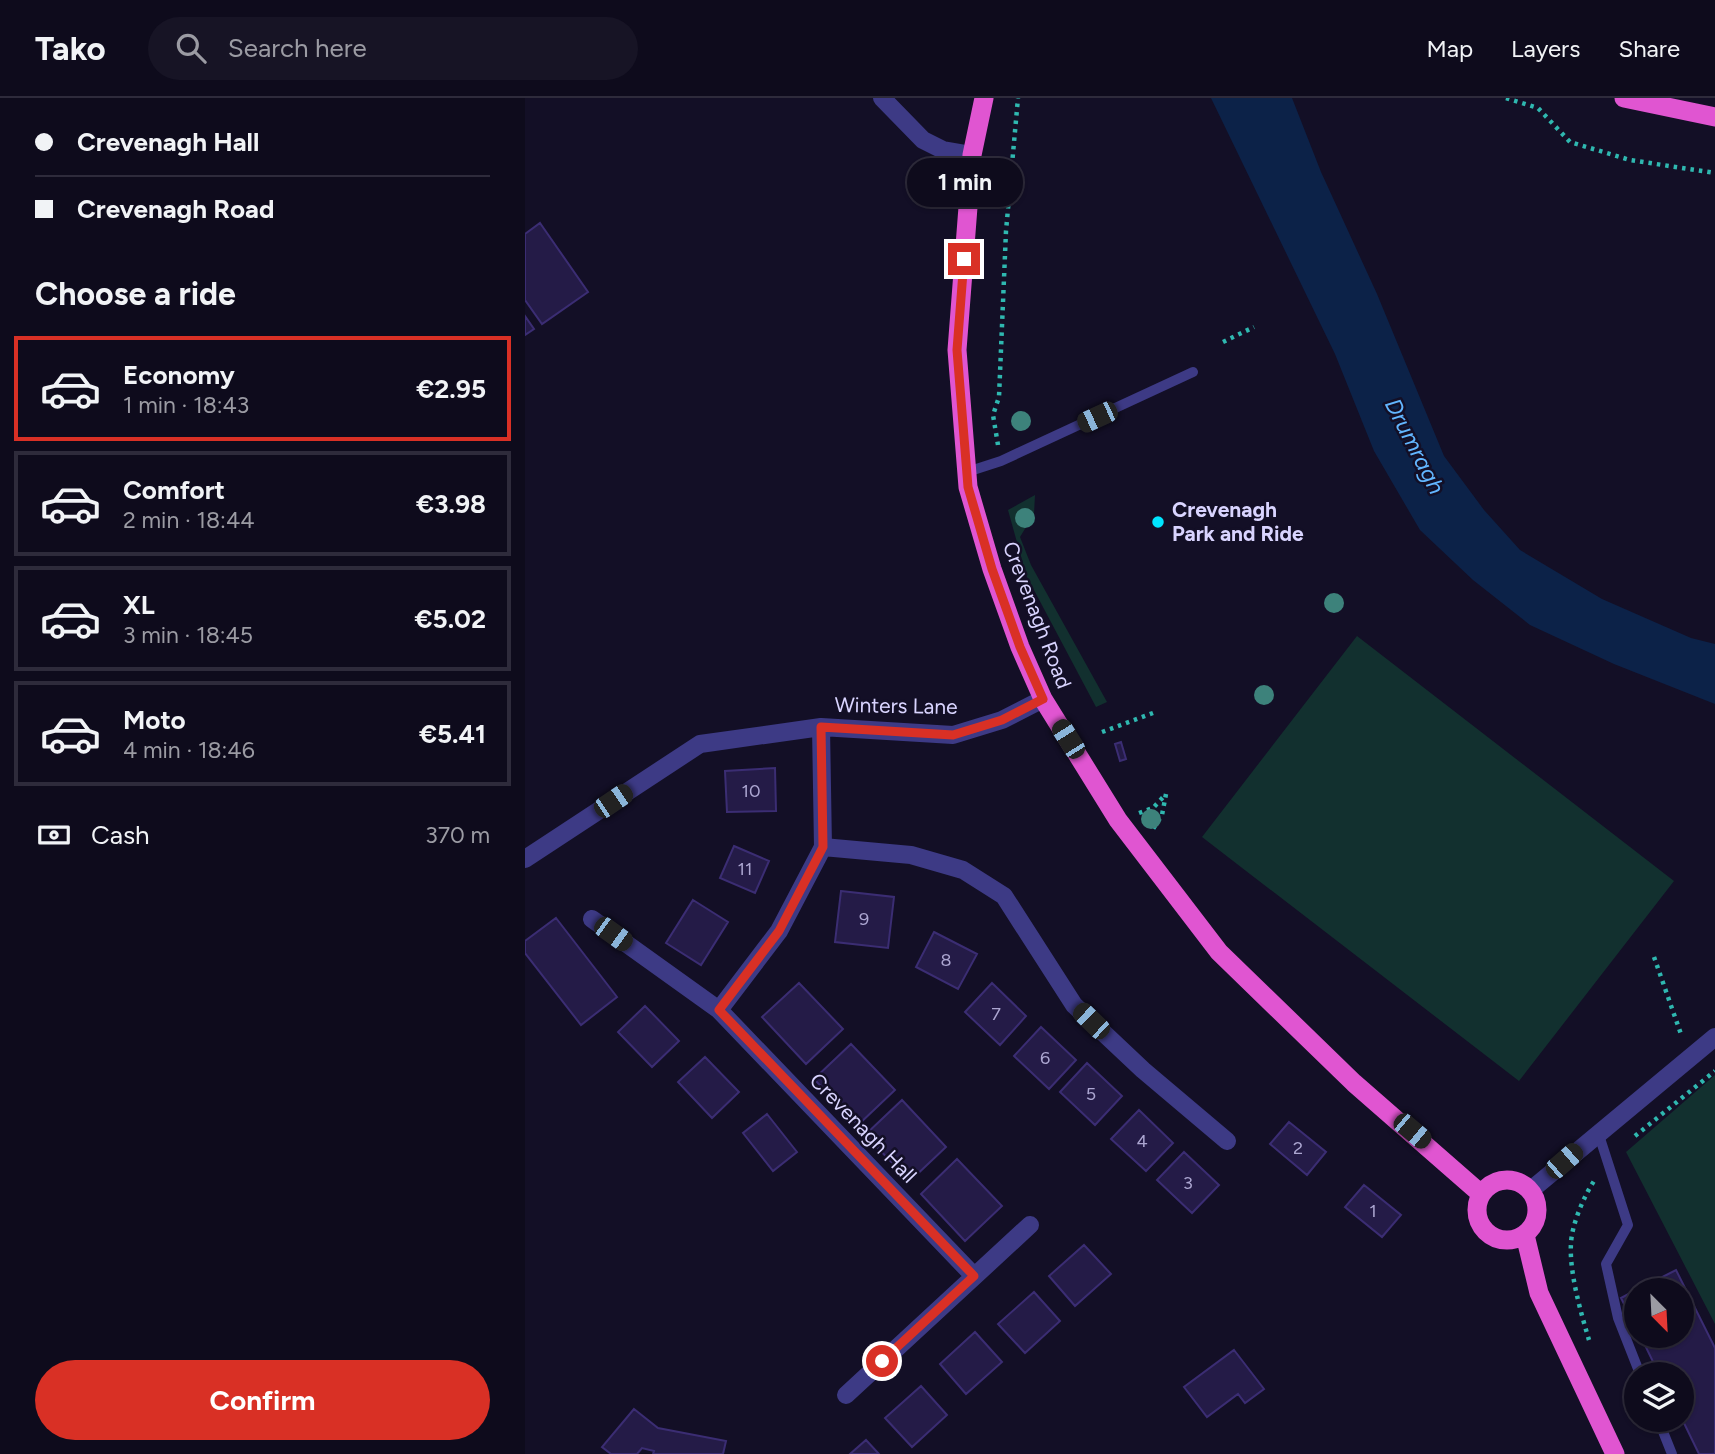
<!DOCTYPE html>
<html lang="en">
<head>
<meta charset="utf-8">
<style>
  :root { --surface:#0e0b1c; --page:#171425; --text:#f1f3f6; --muted:#9b9ba3; --line:#2e2b3b; --accent:#d93025 }
  body { margin:0; font-family:Figtree,sans-serif; background:var(--page); color:var(--text); height:100vh; display:flex; flex-direction:column; font-size:26px; white-space:nowrap }
  * { box-sizing:border-box; margin:0 }
  p { font-size:23px; color:var(--muted) }
  .icon { flex:none; width:38px; height:38px; fill:none; stroke:currentColor; stroke-width:2; stroke-linecap:round; stroke-linejoin:round }
  .map { position:relative; flex:1; overflow:hidden }
  .drawer { display:flex; flex-direction:column; background:var(--surface); width:525px }
  .drawer>* { flex:none }
  .top-card { display:grid; align-content:center; height:154px; padding:0 35px; background:var(--surface) }
  .needle { width:46px; rotate:156deg }
  .tools { position:absolute; left:1099px; top:1180px; display:grid; gap:14px }
  .tools a { display:grid; place-items:center; width:70px; height:70px; border-radius:50%; background:var(--surface); box-shadow:0 2px 5px #0004,0 0 0 2px var(--line); font-size:35px }
  .end { position:absolute; width:32px; height:32px; margin:-16px; border:9px solid #d93025; background:#fff; box-shadow:0 0 0 4px #fff }
  .from { border-radius:50% }
  .bubble { position:absolute; height:49px; border-radius:24px; background:var(--surface); box-shadow:0 2px 5px #0004,0 0 0 2px var(--line); font-size:23px; font-weight:700; line-height:49px; text-align:center }
  .car { position:absolute; width:21px; height:42px; margin:-21px -10px; border-radius:9px; box-shadow:0 0 5px 2px #0007; background:linear-gradient(#222 24%,#8ab4d8 0 40%,#222 0 76%,#8ab4d8 0 86%,#222 0) }
  .top-card b { display:flex; align-items:center; gap:24px; height:66px; font-size:26px }
  .top-card b+b { border-top:2px solid var(--line) }
  .top-card i { width:18px; height:18px; background:var(--text) }
  ul { padding:0; list-style:none }
  li { display:flex; align-items:center; gap:21px; height:105px; margin:0 14px 10px; padding:0 21px; border:4px solid var(--line); border-radius:0px }
  li div { flex:1 }
  li b { display:block; font-size:26px }
  li em { font-style:normal; font-weight:700 }
  li.selected { border-color:var(--accent) }
  li>.icon { width:63px; height:63px; stroke-width:1.5 }
  h2 { padding:0 35px; font-size:32px; line-height:84px }
  .pay { display:flex; align-items:center; gap:18px; height:77px; padding:0 35px; font-size:26px }
  .pay p { margin-inline-start:auto }
  .action { display:flex; gap:14px; margin-top:auto; padding:14px 35px }
  .action a { flex:1; height:80px; border-radius:42px; background:var(--accent); color:#fff; font-size:28px; font-weight:700; line-height:80px; text-align:center }
  header { display:flex; align-items:center; gap:42px; box-sizing:border-box; height:98px; padding:0 35px; background:var(--surface); border-bottom:2px solid var(--line) }
  header strong { font-size:33px }
  nav { display:flex; gap:38px; margin-inline-start:auto; font-size:24px }
  .search { width:490px; height:63px; background:var(--page); display:flex; align-items:center; gap:18px; box-sizing:border-box; padding:0 24px; border-radius:38px; color:var(--muted); font-size:26px }
  main { display:flex; flex:1; min-height:0 }
  .map>svg:first-child { display:block }
  .green { fill:#12302f }
  .water { fill:#0c2248 }
  .building { fill:#241b47; stroke:#3b2d73; stroke-width:2 }
  .lines { fill:none; stroke-linecap:round; stroke-linejoin:round }
  .path { stroke:#2fb8b0; stroke-width:4.5; stroke-dasharray:3.5 5; stroke-linecap:butt }
  .service { stroke:#3d3a85; stroke-width:10 }
  .minor { stroke:#3d3a85; stroke-width:18 }
  .trunk { stroke:#e055d1; stroke-width:19 }
  .tree { fill:#3d827b }
  .route { stroke:#d93025; stroke-width:9 }
  .poi-dot { fill:#00e5ff; stroke:#130f26; stroke-width:2.5 }
  .labels { text-anchor:middle; stroke-width:5; stroke-linejoin:round; paint-order:stroke }
  .number-label { font-size:18px; fill:#aca6d1 }
  .poi-label { font-size:21px; font-weight:bold; fill:#d9d4ff; stroke:#130f26; text-anchor:start }
  .street-label { font-size:21px; fill:#d9d4ff; stroke:#130f26 }
  .water-label { font-size:23px; font-style:italic; fill:#62b6ff; stroke:#130f26 }
</style>
</head>
<body>
<header>
<strong>Tako</strong>
<div class="search"><svg class="icon" aria-label="search" viewBox="0 0 24 24"><circle cx="10" cy="10" r="6"/><path d="M15 15l6 6"/></svg>Search here</div>
<nav><a>Map</a><a>Layers</a><a>Share</a></nav>
</header>
<main>
<section class="drawer">
<div class="top-card">
<b><i class="from"></i>Crevenagh Hall</b>
<b><i></i>Crevenagh Road</b>
</div>
<h2>Choose a ride</h2>
<ul>
<li class="selected"><svg class="icon" aria-label="car" viewBox="0 0 24 24"><path d="M5 17H2v-5l4-1 3-4h7l3 4 3 1v5h-3M9 17h6M6 11h13"/><circle cx="7" cy="17" r="2"/><circle cx="17" cy="17" r="2"/></svg><div><b>Economy</b><p>1 min · 18:43</p></div><em>€2.95</em></li>
<li><svg class="icon" aria-label="car" viewBox="0 0 24 24"><path d="M5 17H2v-5l4-1 3-4h7l3 4 3 1v5h-3M9 17h6M6 11h13"/><circle cx="7" cy="17" r="2"/><circle cx="17" cy="17" r="2"/></svg><div><b>Comfort</b><p>2 min · 18:44</p></div><em>€3.98</em></li>
<li><svg class="icon" aria-label="car" viewBox="0 0 24 24"><path d="M5 17H2v-5l4-1 3-4h7l3 4 3 1v5h-3M9 17h6M6 11h13"/><circle cx="7" cy="17" r="2"/><circle cx="17" cy="17" r="2"/></svg><div><b>XL</b><p>3 min · 18:45</p></div><em>€5.02</em></li>
<li><svg class="icon" aria-label="car" viewBox="0 0 24 24"><path d="M5 17H2v-5l4-1 3-4h7l3 4 3 1v5h-3M9 17h6M6 11h13"/><circle cx="7" cy="17" r="2"/><circle cx="17" cy="17" r="2"/></svg><div><b>Moto</b><p>4 min · 18:46</p></div><em>€5.41</em></li>
</ul>
<div class="pay"><svg class="icon" aria-label="cash" viewBox="0 0 24 24"><path d="M3 7h18v10H3z"/><circle cx="12" cy="12" r="2"/></svg>Cash<p>370 m</p></div>
<div class="action"><a>Confirm</a></div>
</section>
<div class="map">
<svg width="1190" height="1356" viewBox="0 0 1190 1356">
  <rect width="100%" height="100%" fill="#130f26"/>
  <!-- green -->
  <path class="green" d="M510,397L509,416L495,439L506,467L582,604L571,609L501,477L483,412Z
    M832,538L1149,783L994,983L677,739Z
    M1190,977V1226L1101,1054Z"/>
  <!-- water -->
  <path class="water" d="M686,0H767L796,74L852,196L919,358L959,412L995,452L1077,501L1166,540L1190,546V606L1089,566L1005,527L948,482L895,432L849,353L810,256Z"/>
  <!-- building -->
  <path class="building" d="M15,125L63,194L17,226L0,202V136Z
    M0,218L9,231L0,237Z
    M596,644L601,661L595,663L590,646Z
    M250,670L251,713L202,714L200,673Z
    M209,748L244,763L230,795L195,780Z
    M316,793L369,799L363,850L310,844Z
    M168,802L203,824L176,867L141,845Z
    M31,820L92,899L56,927L0,855V843Z
    M409,834L452,856L433,891L391,869Z
    M274,885L318,931L281,966L237,919Z
    M467,885L501,918L475,947L440,914Z
    M120,908L154,943L127,969L93,934Z
    M516,929L551,962L524,991L489,958Z
    M326,946L370,992L333,1027L289,981Z
    M180,959L214,994L187,1020L153,984Z
    M562,965L597,998L570,1027L535,994Z
    M377,1002L421,1049L385,1083L340,1037Z
    M614,1012L648,1045L621,1073L586,1041Z
    M242,1016L272,1054L248,1073L218,1035Z
    M764,1024L801,1054L782,1077L745,1046Z
    M659,1054L694,1087L667,1115L632,1082Z
    M432,1061L477,1108L440,1143L396,1096Z
    M839,1087L876,1117L857,1139L820,1109Z
    M559,1147L586,1176L550,1208L524,1178Z
    M1151,1172L1190,1250V1356H1174L1157,1321V1276H1134L1115,1237H1157V1192H1112Z
    M1111,1192V1230L1096,1200Z
    M509,1194L535,1223L500,1255L473,1226Z
    M450,1234L477,1264L441,1296L415,1266Z
    M709,1252L739,1291L720,1305L713,1296L682,1319L659,1289Z
    M396,1288L422,1317L387,1349L360,1320Z
    M109,1311L133,1330L201,1343L198,1356H128L129,1353L117,1350L112,1356H86L77,1349Z
    M341,1342L354,1356H325Z"/>
  <g class="lines">
    <!-- path -->
    <path class="path" d="M981,0L1013,10L1045,44L1105,62L1190,75
      M698,244L729,229
      M473,347L468,317L474,299L481,133L493,0
      M577,634L628,615
      M614,715L628,710L641,696L637,717L628,731
      M1129,859L1157,939
      M1110,1038L1190,973
      M1064,1242C1056,1215 1044,1174 1046,1145C1047,1126 1059,1098 1069,1083"/>
    <!-- service -->
    <path class="service" d="M442,374L476,363L668,274
      M1073,1034L1103,1127L1081,1166L1093,1220L1115,1276
      M1133,1321L1147,1356"/>
    <!-- minor -->
    <path class="minor" d="M357,0L398,42L418,52L447,57
      M298,749L386,757L438,772L479,798L549,907L618,972L702,1043
      M0,761L175,646L296,629L428,637L477,622L518,601
      M67,821L194,912L449,1178
      M194,912L254,833L298,749L296,629
      M1006,1092L1190,939
      M321,1297L505,1127"/>
    <!-- trunk -->
    <path class="trunk" d="M459,0L447,57L432,252L443,389L467,471L495,549L518,601L593,722L694,854L829,985L956,1096
      M1099,0L1190,19
      M952 1112a30 30 0 1 1 60 0a30 30 0 1 1-60 0Z
      M1000,1137L1014,1195L1090,1356"/>
  </g>
  <!-- trees -->
  <g class="tree">
    <circle cx="496" cy="323" r="10"/>
    <circle cx="500" cy="420" r="10"/>
    <circle cx="809" cy="505" r="10"/>
    <circle cx="739" cy="597" r="10"/>
    <circle cx="626" cy="721" r="10"/>
  </g>
  <g class="lines">
    <!-- route -->
    <path class="route" d="M357,1263L449,1178L194,912L254,833L298,749L296,629L428,637L477,622L518,601L495,549L467,471L443,389L432,252L439,161"/>
  </g>
  <!-- markers -->
  <circle class="poi-dot" cx="633" cy="424" r="7"/>
  <g class="labels">
    <!-- number labels -->
    <g class="number-label">
      <text x="226" y="699">10</text>
      <text x="220" y="777">11</text>
      <text x="339" y="827">9</text>
      <text x="421" y="868">8</text>
      <text x="471" y="922">7</text>
      <text x="520" y="966">6</text>
      <text x="566" y="1002">5</text>
      <text x="617" y="1049">4</text>
      <text x="773" y="1056">2</text>
      <text x="663" y="1091">3</text>
      <text x="848" y="1119">1</text>
    </g>
    <!-- poi labels -->
    <g class="poi-label">
      <text x="647" y="419">Crevenagh<tspan x="647" dy="24">Park and Ride</tspan></text>
    </g>
    <!-- street labels -->
    <g class="street-label">
      <text transform="translate(512 517) rotate(69)" y="7">Crevenagh Road</text>
      <text transform="translate(371 608) rotate(1)" y="7">Winters Lane</text>
      <text transform="translate(338 1030) rotate(46)" y="7">Crevenagh Hall</text>
    </g>
    <!-- water labels -->
    <g class="water-label">
      <text transform="translate(890 348) rotate(63)" y="8">Drumragh</text>
    </g>
  </g>
</svg>
<div class="tools">
<a><svg class="needle" viewBox="-14 -14 28 28"><path d="M0-13l5 13h-10z" fill="#e53935"/><path d="M0 13l5-13h-10z" fill="#9b9ba3"/></svg></a>
<a><svg class="icon" aria-label="layers" viewBox="0 0 24 24"><path d="M12 4l9 5-9 5-9-5zM3 14l9 5 9-5"/></svg></a>
</div>
<i class="end from" style="left:357px;top:1263px"></i>
<i class="end" style="left:439px;top:161px"></i>
<div class="bubble" style="left:382px;top:60px;width:116px">1 min</div>
<i class="car" style="left:572px;top:319px;rotate:245deg"></i>
<i class="car" style="left:543px;top:641px;rotate:328deg"></i>
<i class="car" style="left:88px;top:703px;rotate:56deg"></i>
<i class="car" style="left:88px;top:836px;rotate:126deg"></i>
<i class="car" style="left:566px;top:923px;rotate:314deg"></i>
<i class="car" style="left:887px;top:1033px;rotate:130deg"></i>
<i class="car" style="left:1039px;top:1063px;rotate:49deg"></i>
</div>
</main>
</body>
</html>
